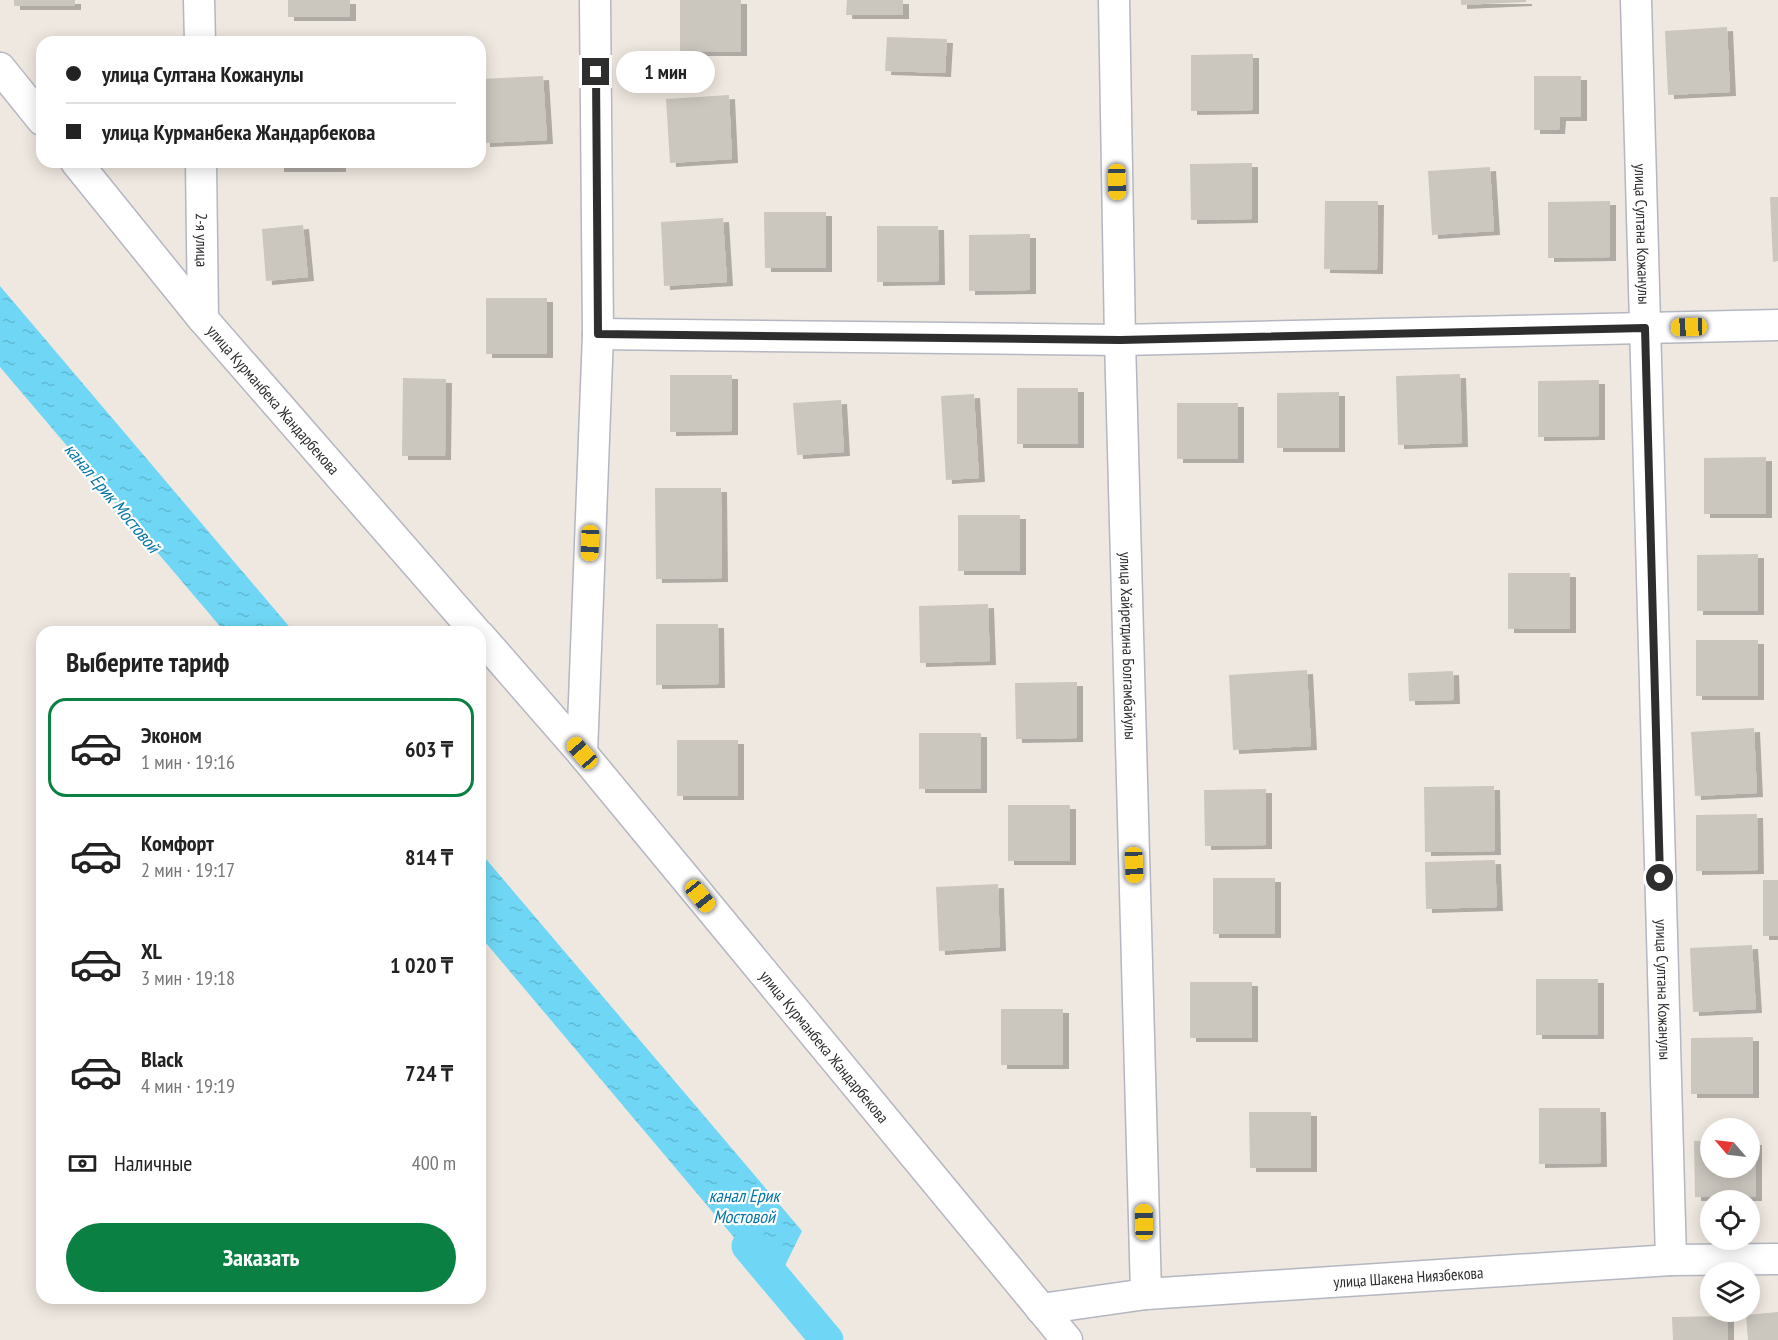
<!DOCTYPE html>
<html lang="ru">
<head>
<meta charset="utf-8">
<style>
  :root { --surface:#fff; --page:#f2f2f2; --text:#222; --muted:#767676; --line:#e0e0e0; --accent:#0b8043 }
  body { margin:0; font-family:"PT Sans Narrow",sans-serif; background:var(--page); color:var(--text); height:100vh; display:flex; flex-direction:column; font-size:22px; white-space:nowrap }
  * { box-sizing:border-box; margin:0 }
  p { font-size:20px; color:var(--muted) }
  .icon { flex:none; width:33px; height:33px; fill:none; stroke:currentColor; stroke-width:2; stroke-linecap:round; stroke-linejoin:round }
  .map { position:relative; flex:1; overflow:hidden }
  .side { position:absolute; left:36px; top:626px; width:450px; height:678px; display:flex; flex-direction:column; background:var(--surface); border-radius:18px; box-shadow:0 3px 15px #0003 }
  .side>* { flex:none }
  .guide { position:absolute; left:36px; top:36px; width:450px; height:132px; border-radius:18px; box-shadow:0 3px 15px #0003; display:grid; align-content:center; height:132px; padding:0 30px; background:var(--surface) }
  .needle { width:39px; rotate:298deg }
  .buttons { position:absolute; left:1700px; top:1118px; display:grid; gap:12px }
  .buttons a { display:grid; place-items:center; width:60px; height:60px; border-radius:50%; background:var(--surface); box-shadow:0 3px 15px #0003; font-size:30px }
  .end { position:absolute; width:27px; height:27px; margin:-14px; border:8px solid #2e2e2e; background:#fff; box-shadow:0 0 0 3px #fff }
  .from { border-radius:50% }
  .bubble { position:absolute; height:42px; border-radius:21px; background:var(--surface); box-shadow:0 3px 15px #0003; font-size:20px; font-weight:700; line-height:42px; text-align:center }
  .car { position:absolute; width:18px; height:36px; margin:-18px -9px; border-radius:8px; box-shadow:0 0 4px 2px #0007; background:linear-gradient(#f5c518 24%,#345 0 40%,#f5c518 0 76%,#345 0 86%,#f5c518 0) }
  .guide b { display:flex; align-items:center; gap:21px; height:57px; font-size:22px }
  .guide b+b { border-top:2px solid var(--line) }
  .guide i { width:15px; height:15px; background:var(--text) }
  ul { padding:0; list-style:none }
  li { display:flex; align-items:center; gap:18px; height:99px; margin:0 12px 9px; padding:0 18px; border:3px solid transparent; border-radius:18px }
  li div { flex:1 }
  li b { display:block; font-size:22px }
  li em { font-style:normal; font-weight:700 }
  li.selected { border-color:var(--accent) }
  li>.icon { width:54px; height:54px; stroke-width:1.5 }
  h2 { padding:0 30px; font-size:27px; line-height:72px }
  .pay { display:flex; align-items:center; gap:15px; height:66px; padding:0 30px; font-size:22px }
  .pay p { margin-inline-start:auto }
  .primary-button { display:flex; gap:12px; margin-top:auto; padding:12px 30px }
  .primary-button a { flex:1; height:69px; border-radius:36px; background:var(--accent); color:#fff; font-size:24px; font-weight:700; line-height:69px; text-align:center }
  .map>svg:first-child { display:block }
  .water { fill:url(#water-ripples) }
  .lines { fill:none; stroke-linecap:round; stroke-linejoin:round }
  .canal { stroke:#6fd7f5; stroke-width:33 }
  .building { fill:#cbc6be; filter:url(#shadow) }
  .minor-casing { stroke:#b4b7c1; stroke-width:33 }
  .minor { stroke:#fff; stroke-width:30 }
  .route { stroke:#2e2e2e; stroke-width:8 }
  .labels { text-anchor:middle; stroke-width:4.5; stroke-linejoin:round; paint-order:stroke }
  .street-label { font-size:16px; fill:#2e2e2e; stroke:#fff }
  .water-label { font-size:18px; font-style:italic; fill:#0777a8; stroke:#fff }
</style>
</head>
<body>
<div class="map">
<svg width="1778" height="1340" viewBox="0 0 1778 1340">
  <defs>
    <pattern id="water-ripples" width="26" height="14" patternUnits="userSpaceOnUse" patternTransform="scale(1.5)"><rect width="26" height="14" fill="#6fd7f5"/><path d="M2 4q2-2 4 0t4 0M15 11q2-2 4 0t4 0" fill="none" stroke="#60b9d2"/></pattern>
    <filter id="shadow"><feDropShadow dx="6" dy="4" stdDeviation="0" flood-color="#0004"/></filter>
  </defs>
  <rect width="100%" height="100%" fill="#efe8e0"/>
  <!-- water -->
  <path class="water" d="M0,286L293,631H224L0,367Z
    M480,852L802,1231L775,1286L480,936Z"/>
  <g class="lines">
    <!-- canal -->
    <path class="canal" d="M748,1246L827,1340"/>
  </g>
  <!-- building -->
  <path class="building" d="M14,0H75V6H14Z
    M288,0H350V17H288Z
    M680,0H741V52H680Z
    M847,0H903V15H846Z
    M1461,0H1526V2L1461,5Z
    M1727,27L1730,92L1668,95L1665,31Z
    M887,37L947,39L945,73L885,71Z
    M1253,54V110L1191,111V55Z
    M543,76L547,140L484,143L481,79Z
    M1534,76H1581V117H1560L1559,130H1534Z
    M729,95L732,159L670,163L666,99Z
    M278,162H340V168H278Z
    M1252,163V219L1191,220L1190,164Z
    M1490,167L1494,231L1432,235L1428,171Z
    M1770,197H1778V261L1773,262Z
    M1325,201H1378L1377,270L1324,269Z
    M1610,201V257L1548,258V202Z
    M764,212H826V268H765Z
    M723,218L727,282L664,286L661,222Z
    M303,225L308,277L266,281L262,229Z
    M877,226H938L939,281L877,282Z
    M1030,234V290L969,291V235Z
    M486,298H547V354H486Z
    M1460,374L1462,443L1398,445L1396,376Z
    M670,375H732V431L670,432Z
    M403,378L446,379L445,456H402Z
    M1599,380V436L1538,437V381Z
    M1017,388H1078V444H1017Z
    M1339,392V448H1277V393Z
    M974,394L979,478L946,480L941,396Z
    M841,400L844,452L797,455L793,403Z
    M1177,403H1238V459H1177Z
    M1766,457V514H1704V458Z
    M655,488H721L722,578L656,579Z
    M958,515H1020V571H958Z
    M1758,554V611H1697V555Z
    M1508,573H1570V629H1508Z
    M988,604L990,661L920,663L919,606Z
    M656,624H718L719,684L656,685Z
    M1696,640H1758V696H1696Z
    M1307,670L1311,746L1233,750L1229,675Z
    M1453,671L1454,700L1409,701L1408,673Z
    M1077,682V738L1016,739L1015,683Z
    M1754,728L1757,793L1695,796L1691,732Z
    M919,733H981V789H919Z
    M677,740H738V796H677Z
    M1494,786L1495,851L1425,852L1424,787Z
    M1266,789V845L1205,846L1204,790Z
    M1008,805H1070V861H1008Z
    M1757,814L1758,870L1696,871V815Z
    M1495,860L1497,907L1426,909L1425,862Z
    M1213,878H1275V934H1213Z
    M1763,880H1778V936H1763Z
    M998,884L1000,947L939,951L936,887Z
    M1752,945L1756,1009L1693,1012L1690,948Z
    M1536,979H1598V1035H1536Z
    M1190,982H1252V1038H1190Z
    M1001,1009H1063V1065H1001Z
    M1753,1037V1094H1691V1038Z
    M1539,1108H1600L1601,1163L1539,1164Z
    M1249,1112H1311V1168H1250Z
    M1694,1141H1710V1167H1749V1141H1756V1197H1695Z
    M1778,1312V1340H1748L1746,1315Z
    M1728,1316V1340H1673L1672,1317Z"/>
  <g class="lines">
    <defs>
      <g id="minor">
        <path d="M199,0L200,42"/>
        <path id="s1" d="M1114,0L1120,340L1146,1294"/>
        <path id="s2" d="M1636,0L1671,1260"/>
        <path d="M0,68L42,120"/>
        <path id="s3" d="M76,162L203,319L476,632"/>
        <path id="s4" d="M201,162L203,319"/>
        <path d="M598,334L1120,340L1778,325"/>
        <path id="s5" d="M480,636L582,753L1067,1340"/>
        <path d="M582,753L598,334L595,0"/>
        <path id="s6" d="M1041,1309L1146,1294L1671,1260L1778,1259"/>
      </g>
    </defs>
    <!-- minor casing -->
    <use href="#minor" class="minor-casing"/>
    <!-- minor -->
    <use href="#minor" class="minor"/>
  </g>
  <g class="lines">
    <!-- route -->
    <path class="route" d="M596,72L598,334L1120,340L1645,328L1660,878"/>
  </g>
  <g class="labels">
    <!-- street labels -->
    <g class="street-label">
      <text dy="6" stroke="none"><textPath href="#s2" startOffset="234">улица Султана Кожанулы</textPath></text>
      <text dy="6" stroke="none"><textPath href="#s4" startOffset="78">2-я улица</textPath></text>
      <text dy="6" stroke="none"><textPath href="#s3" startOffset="309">улица Курманбека Жандарбекова</textPath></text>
      <text dy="6" stroke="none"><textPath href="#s1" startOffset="646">улица Хайретдина Болгамбайулы</textPath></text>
      <text dy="6" stroke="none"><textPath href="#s2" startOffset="990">улица Султана Кожанулы</textPath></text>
      <text dy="6" stroke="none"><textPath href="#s5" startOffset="536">улица Курманбека Жандарбекова</textPath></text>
      <text dy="6" stroke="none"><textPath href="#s6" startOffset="369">улица Шакена Ниязбекова</textPath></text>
    </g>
    <!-- water labels -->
    <g class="water-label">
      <text transform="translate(112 498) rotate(50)" y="6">канал Ерик Мостовой</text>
      <text x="744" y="1202">канал Ерик<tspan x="744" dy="21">Мостовой</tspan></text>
    </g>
  </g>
</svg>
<div class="buttons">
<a><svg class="needle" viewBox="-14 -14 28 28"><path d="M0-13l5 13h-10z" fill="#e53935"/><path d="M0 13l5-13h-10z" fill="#767676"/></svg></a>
<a><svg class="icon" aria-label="locate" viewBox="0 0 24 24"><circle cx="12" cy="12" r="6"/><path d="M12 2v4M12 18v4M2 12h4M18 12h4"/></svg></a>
<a><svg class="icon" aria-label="layers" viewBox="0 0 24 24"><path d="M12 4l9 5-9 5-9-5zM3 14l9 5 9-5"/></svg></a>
</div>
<i class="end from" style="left:1660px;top:878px"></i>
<i class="end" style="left:596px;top:72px"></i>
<div class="bubble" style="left:616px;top:51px;width:99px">1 мин</div>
<i class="car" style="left:1117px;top:182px;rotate:179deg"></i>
<i class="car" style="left:1689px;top:327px;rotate:268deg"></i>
<i class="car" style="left:590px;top:543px;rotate:182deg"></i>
<i class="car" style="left:582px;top:753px;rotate:319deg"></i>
<i class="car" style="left:1134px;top:865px;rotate:178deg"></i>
<i class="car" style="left:700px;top:896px;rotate:141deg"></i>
<i class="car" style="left:1144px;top:1222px;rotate:359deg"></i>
<div class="guide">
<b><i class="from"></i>улица Султана Кожанулы</b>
<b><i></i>улица Курманбека Жандарбекова</b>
</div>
<section class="side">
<h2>Выберите тариф</h2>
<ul>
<li class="selected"><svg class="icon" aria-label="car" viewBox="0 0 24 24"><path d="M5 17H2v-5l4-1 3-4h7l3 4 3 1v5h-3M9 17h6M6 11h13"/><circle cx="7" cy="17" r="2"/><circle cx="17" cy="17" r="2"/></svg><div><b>Эконом</b><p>1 мин · 19:16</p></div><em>603 ₸</em></li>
<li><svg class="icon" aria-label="car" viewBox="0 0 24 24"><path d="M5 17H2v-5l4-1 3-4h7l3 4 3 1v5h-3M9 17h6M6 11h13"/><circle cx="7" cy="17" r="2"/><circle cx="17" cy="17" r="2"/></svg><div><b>Комфорт</b><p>2 мин · 19:17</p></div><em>814 ₸</em></li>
<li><svg class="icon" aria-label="car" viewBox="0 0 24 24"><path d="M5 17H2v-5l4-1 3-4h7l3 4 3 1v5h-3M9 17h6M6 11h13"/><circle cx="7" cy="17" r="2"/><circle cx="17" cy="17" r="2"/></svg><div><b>XL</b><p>3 мин · 19:18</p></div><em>1 020 ₸</em></li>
<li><svg class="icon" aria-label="car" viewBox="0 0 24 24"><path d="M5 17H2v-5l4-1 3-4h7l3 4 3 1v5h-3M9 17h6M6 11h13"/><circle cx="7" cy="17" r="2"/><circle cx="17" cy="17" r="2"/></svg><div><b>Black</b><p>4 мин · 19:19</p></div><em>724 ₸</em></li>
</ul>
<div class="pay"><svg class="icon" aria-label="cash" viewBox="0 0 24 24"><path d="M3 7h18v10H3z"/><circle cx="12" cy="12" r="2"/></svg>Наличные<p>400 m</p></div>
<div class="primary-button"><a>Заказать</a></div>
</section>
</div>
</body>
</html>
